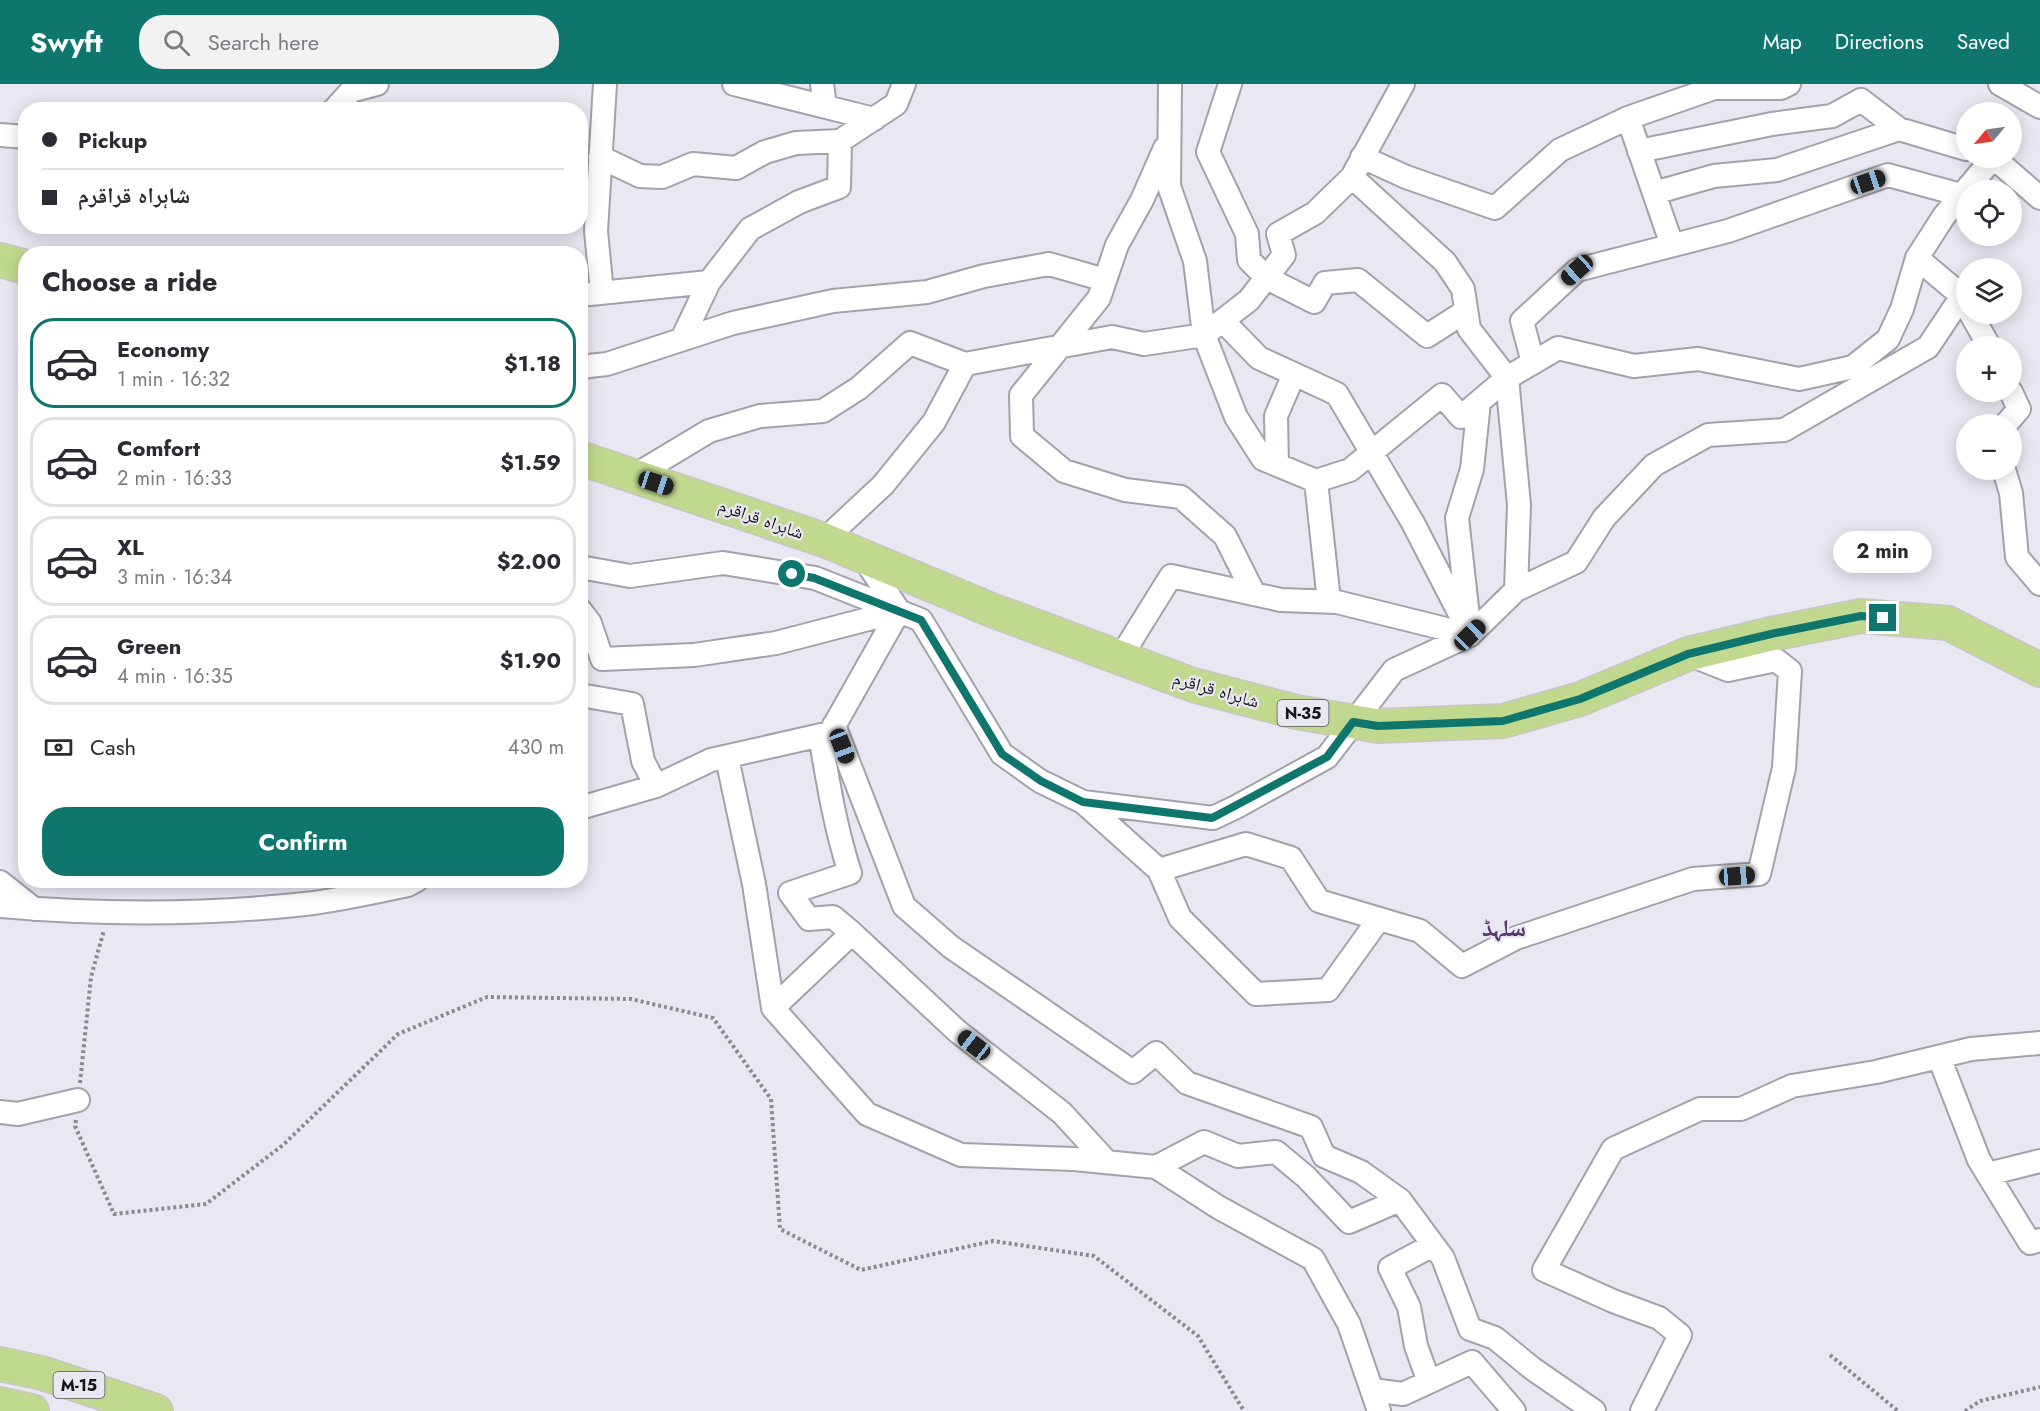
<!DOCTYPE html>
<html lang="en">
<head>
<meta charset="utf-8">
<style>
  :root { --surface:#fff; --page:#f2f2f3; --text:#2b2b33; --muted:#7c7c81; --line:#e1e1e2; --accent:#0f766e }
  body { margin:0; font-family:Jost,"Noto Naskh Arabic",sans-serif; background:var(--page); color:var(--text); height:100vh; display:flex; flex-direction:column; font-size:22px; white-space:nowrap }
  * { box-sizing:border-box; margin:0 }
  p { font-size:20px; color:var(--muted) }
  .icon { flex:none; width:33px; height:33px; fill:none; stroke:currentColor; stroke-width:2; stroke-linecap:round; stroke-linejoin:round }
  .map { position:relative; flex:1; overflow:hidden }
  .drawer { position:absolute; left:18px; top:162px; width:570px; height:642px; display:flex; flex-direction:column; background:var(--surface); border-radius:24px; box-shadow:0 3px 15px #0003 }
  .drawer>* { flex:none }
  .top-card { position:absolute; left:18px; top:18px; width:570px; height:132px; border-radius:24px; box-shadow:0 3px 15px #0003; display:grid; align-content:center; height:132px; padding:0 24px; background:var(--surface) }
  .needle { width:39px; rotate:241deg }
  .tools { position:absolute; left:1956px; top:18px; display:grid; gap:12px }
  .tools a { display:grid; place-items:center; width:66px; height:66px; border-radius:50%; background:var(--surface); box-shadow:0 3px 15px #0003; font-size:30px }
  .end { position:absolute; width:27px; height:27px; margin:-14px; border:8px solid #0f766e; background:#fff; box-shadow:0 0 0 3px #fff }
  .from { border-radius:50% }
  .bubble { position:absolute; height:42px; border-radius:21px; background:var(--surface); box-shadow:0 3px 15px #0003; font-size:20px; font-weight:700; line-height:42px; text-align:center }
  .car { position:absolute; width:18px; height:36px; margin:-18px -9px; border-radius:8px; box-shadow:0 0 4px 2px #0007; background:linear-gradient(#222 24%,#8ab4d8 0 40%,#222 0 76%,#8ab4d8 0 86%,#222 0) }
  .top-card b { display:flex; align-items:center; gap:21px; height:57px; font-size:22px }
  .top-card b+b { border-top:2px solid var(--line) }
  .top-card i { width:15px; height:15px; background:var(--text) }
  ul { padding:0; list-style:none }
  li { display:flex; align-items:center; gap:18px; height:90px; margin:0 12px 9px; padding:0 12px; border:3px solid var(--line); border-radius:24px }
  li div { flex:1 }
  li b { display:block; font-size:22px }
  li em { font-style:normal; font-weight:700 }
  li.selected { border-color:var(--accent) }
  li>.icon { width:54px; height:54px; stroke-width:1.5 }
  h2 { padding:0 24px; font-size:27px; line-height:72px }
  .pay { display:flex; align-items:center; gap:15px; height:66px; padding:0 24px; font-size:22px }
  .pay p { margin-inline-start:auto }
  .button { display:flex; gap:12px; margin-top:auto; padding:12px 24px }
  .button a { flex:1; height:69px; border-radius:24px; background:var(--accent); color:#fff; font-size:24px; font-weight:700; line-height:69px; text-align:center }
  header { display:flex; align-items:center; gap:36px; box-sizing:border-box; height:84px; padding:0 30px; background:var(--accent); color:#fff }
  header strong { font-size:28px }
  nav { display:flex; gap:33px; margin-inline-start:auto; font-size:21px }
  .search { width:420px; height:54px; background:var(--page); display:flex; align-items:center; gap:15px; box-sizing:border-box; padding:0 21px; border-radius:24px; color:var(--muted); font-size:22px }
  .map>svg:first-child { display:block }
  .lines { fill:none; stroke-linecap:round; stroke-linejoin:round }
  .street-casing { stroke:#a3a1ab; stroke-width:26 }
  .highway-casing { stroke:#c7c6c7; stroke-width:36 }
  .path { stroke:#8a8991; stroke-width:4; stroke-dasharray:3 3; stroke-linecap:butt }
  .street { stroke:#fff; stroke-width:22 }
  .highway { stroke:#c1d98e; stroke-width:33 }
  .route { stroke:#0f766e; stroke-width:8 }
  .labels { text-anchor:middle; stroke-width:4.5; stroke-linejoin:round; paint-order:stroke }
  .shield { fill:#e9e7f2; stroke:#545359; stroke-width:1.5 }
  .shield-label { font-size:16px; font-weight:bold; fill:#141317 }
  .street-label { font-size:18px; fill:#141317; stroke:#e9e7f2 }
  .district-label { font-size:24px; font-weight:bold; fill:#593872; stroke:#e9e7f2 }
</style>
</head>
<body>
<header>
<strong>Swyft</strong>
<div class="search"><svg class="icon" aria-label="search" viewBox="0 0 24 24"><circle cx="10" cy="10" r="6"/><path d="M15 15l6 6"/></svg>Search here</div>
<nav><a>Map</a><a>Directions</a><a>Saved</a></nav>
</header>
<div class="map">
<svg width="2040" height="1327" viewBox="0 0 2040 1327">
  <rect width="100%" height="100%" fill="#e9e7f2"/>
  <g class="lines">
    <defs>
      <path id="street" d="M734,0L874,35
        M822,0L825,22
        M1170,0L1169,102L1195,177L1204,251L1236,333L1263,375L1316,397L1350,386L1442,311L1461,333L1507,294L1558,264L1634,282L1698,275L1799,295L1853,283L1888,255L1902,225L1917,174L1944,132L1993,74
        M1230,0L1208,68L1247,150L1249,176L1267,194L1314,218L1325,199L1358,196L1427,252L1466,227
        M2000,0L2040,23
        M334,26L351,7L377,0
        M1628,34L1672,161
        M0,51L26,53
        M1165,64L1142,116L1117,161L1099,214L1021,311L1022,352L1064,387L1125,406L1181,413L1225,452L1254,510
        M1639,67L1772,40L1832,32L1861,16L1899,45
        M600,73L640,92L662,93L693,80L736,84L765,68L796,59L840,57
        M1362,73L1406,93L1495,124L1560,66L1628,34L1714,4H1781L1789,0
        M1994,74L2040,114
        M1654,109L1714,92L1777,86L1899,45L1966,65
        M1917,174L1962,212L1966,221
        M602,209L596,147L605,0
        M580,211L709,198
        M1971,230L1989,262
        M1223,237L1259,274L1294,290L1276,332L1277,381
        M682,255L709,198L750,145L799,118L839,103L840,57L896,20L904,0
        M1533,279L1522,237L1577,186L1728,147L1888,91L1961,111
        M580,283L607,280L733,239L833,217L927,208L984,192L1049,180L1105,196
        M1294,290L1337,310L1413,439L1463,536
        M2006,340L2019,325L2011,308
        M2004,386L2011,409L2017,473L2040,500
        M634,392L709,347L760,332L823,327L859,304L910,259L965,280
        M1316,397L1329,517
        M824,456L883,401L934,338L965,280L1112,253L1144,260L1204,251L1249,216L1284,171L1278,150L1315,129L1352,93
        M580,483L630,492L723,479L815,494L921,536L1002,670L1040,697L1083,718L1159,786L1246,760L1291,774L1319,817L1420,847L1462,882L1516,854L1693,795L1759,790L1784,684L1790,587L1776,576L1728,586L1688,570
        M1516,506L1576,478L1604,434L1654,381L1708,351L1784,346L1928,263L1962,212
        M580,526L590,539L602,575L694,571L776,559L899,527
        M1120,574L1171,492L1281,516L1337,518L1470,551L1457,434L1472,385L1479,318
        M580,611L632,620L643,677L656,702
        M834,641L904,822L951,863L1133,988L1156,969L1187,999L1311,1043L1324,1072L1361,1088L1400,1116
        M727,674L754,800L773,924L867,1030L961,1071L1074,1075L1156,1083L1218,1123L1313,1175L1349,1240L1379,1327
        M1083,718L1213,734L1236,723L1327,673L1394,586L1470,551L1516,506L1519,421L1507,294L1469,245L1463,205L1445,178L1352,93L1403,0
        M580,724L656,702L711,676L830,649L899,527L863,473
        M1159,786L1180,834L1256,910L1328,906L1379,835
        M0,798L34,825
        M0,822C101,831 204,831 305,820C339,816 374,808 408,801L417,796
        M852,849L957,947L1062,1029L1107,1078
        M773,924L852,849L833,833L809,835L790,809L850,789C835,743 828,698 820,651
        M1939,973L1979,1076L2030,1159L2040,1156
        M0,1028L18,1030L78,1016
        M1156,1083L1204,1058L1238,1072L1276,1068L1306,1093L1349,1138L1400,1116L1443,1174L1470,1245L1495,1254L1533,1285L1594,1327
        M1988,1090L2040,1077
        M1429,1298L1416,1262L1409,1223L1390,1184L1433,1161
        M1372,1306L1403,1310L1472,1278L1514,1327
        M1642,1327L1680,1251L1659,1234L1613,1217L1544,1186L1613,1065L1700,1025H1741L1792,1002L1876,988L1971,965L2040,959"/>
      <path id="highway" d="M0,176L26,183
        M580,374L824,456L989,525L1193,601L1296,628L1378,642L1503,637L1580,615L1688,570L1771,550L1861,532L1948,539L2040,586
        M0,1280L42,1289L156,1327
        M0,1320L32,1327"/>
    </defs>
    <!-- street casing -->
    <use href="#street" class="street-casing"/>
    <!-- highway casing -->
    <use href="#highway" class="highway-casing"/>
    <!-- path -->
    <path class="path" d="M80,999L91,893L104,846
      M76,1036L75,1042L114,1130L206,1120L283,1061L398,950L487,913L631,915L713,934L771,1015L780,1145L861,1186L993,1157L1094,1172L1198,1252L1244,1327
      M1830,1271L1898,1327
      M1965,1327L1980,1317L2040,1303"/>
    <!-- street -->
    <use href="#street" class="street"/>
    <!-- highway -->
    <use href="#highway" class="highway"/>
  </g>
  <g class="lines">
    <!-- route -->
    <path class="route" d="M792,490L814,494L921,536L1002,670L1041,697L1083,718L1212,734L1327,673L1353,638L1378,642L1503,637L1580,615L1688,570L1771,550L1861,532L1883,534"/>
  </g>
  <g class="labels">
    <!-- shield labels -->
    <g class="shield">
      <rect x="1277.5" y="616" width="51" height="26" rx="4.5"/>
      <rect x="53.5" y="1288" width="51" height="26" rx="4.5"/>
    </g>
    <g class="shield-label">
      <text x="1303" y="635">N-35</text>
      <text x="79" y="1307">M-15</text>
    </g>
    <!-- street labels -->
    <g class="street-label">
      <text transform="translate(761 435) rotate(19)" y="6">شاہراہ قراقرم</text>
      <text transform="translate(1216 606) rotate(16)" y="6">شاہراہ قراقرم</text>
    </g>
    <!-- district labels -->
    <g class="district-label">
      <text x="1504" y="852">سلہڈ</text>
    </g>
  </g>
</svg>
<div class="tools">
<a><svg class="needle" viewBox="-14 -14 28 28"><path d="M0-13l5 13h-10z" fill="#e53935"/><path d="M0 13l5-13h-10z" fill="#7c7c81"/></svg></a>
<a><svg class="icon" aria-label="locate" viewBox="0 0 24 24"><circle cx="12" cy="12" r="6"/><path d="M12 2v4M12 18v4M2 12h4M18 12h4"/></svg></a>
<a><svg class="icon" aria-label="layers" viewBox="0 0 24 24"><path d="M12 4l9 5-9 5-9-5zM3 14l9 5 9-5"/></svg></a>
<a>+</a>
<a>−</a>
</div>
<i class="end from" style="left:792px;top:490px"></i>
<i class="end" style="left:1883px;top:534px"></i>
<div class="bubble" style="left:1833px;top:447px;width:99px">2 min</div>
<i class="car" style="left:1868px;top:98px;rotate:71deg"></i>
<i class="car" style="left:1577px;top:186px;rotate:228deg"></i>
<i class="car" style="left:656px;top:399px;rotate:108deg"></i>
<i class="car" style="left:1470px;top:551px;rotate:46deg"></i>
<i class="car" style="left:842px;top:662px;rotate:159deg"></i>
<i class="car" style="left:1737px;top:792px;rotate:86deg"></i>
<i class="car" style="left:974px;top:961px;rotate:308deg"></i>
<div class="top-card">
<b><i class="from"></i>Pickup</b>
<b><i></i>شاہراہ قراقرم</b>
</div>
<section class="drawer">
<h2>Choose a ride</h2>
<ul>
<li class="selected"><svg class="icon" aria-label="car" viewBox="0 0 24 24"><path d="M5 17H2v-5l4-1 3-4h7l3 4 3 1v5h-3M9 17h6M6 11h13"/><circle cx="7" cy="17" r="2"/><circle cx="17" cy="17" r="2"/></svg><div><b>Economy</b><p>1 min · 16:32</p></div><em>$1.18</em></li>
<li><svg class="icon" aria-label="car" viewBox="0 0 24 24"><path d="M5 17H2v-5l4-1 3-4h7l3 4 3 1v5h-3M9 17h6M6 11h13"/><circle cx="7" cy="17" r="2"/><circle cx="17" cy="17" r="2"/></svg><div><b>Comfort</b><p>2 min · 16:33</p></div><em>$1.59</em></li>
<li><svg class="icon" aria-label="car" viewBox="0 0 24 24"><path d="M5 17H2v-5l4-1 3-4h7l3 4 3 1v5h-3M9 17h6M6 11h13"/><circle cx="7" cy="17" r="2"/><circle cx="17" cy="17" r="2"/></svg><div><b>XL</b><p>3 min · 16:34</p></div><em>$2.00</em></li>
<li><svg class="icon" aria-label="car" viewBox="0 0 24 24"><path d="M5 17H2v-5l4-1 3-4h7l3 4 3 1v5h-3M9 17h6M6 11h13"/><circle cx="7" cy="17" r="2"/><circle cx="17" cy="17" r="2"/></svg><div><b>Green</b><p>4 min · 16:35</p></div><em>$1.90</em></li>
</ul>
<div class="pay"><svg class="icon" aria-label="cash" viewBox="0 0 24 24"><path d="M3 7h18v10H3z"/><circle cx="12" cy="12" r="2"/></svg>Cash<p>430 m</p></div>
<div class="button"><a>Confirm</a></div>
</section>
</div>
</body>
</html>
